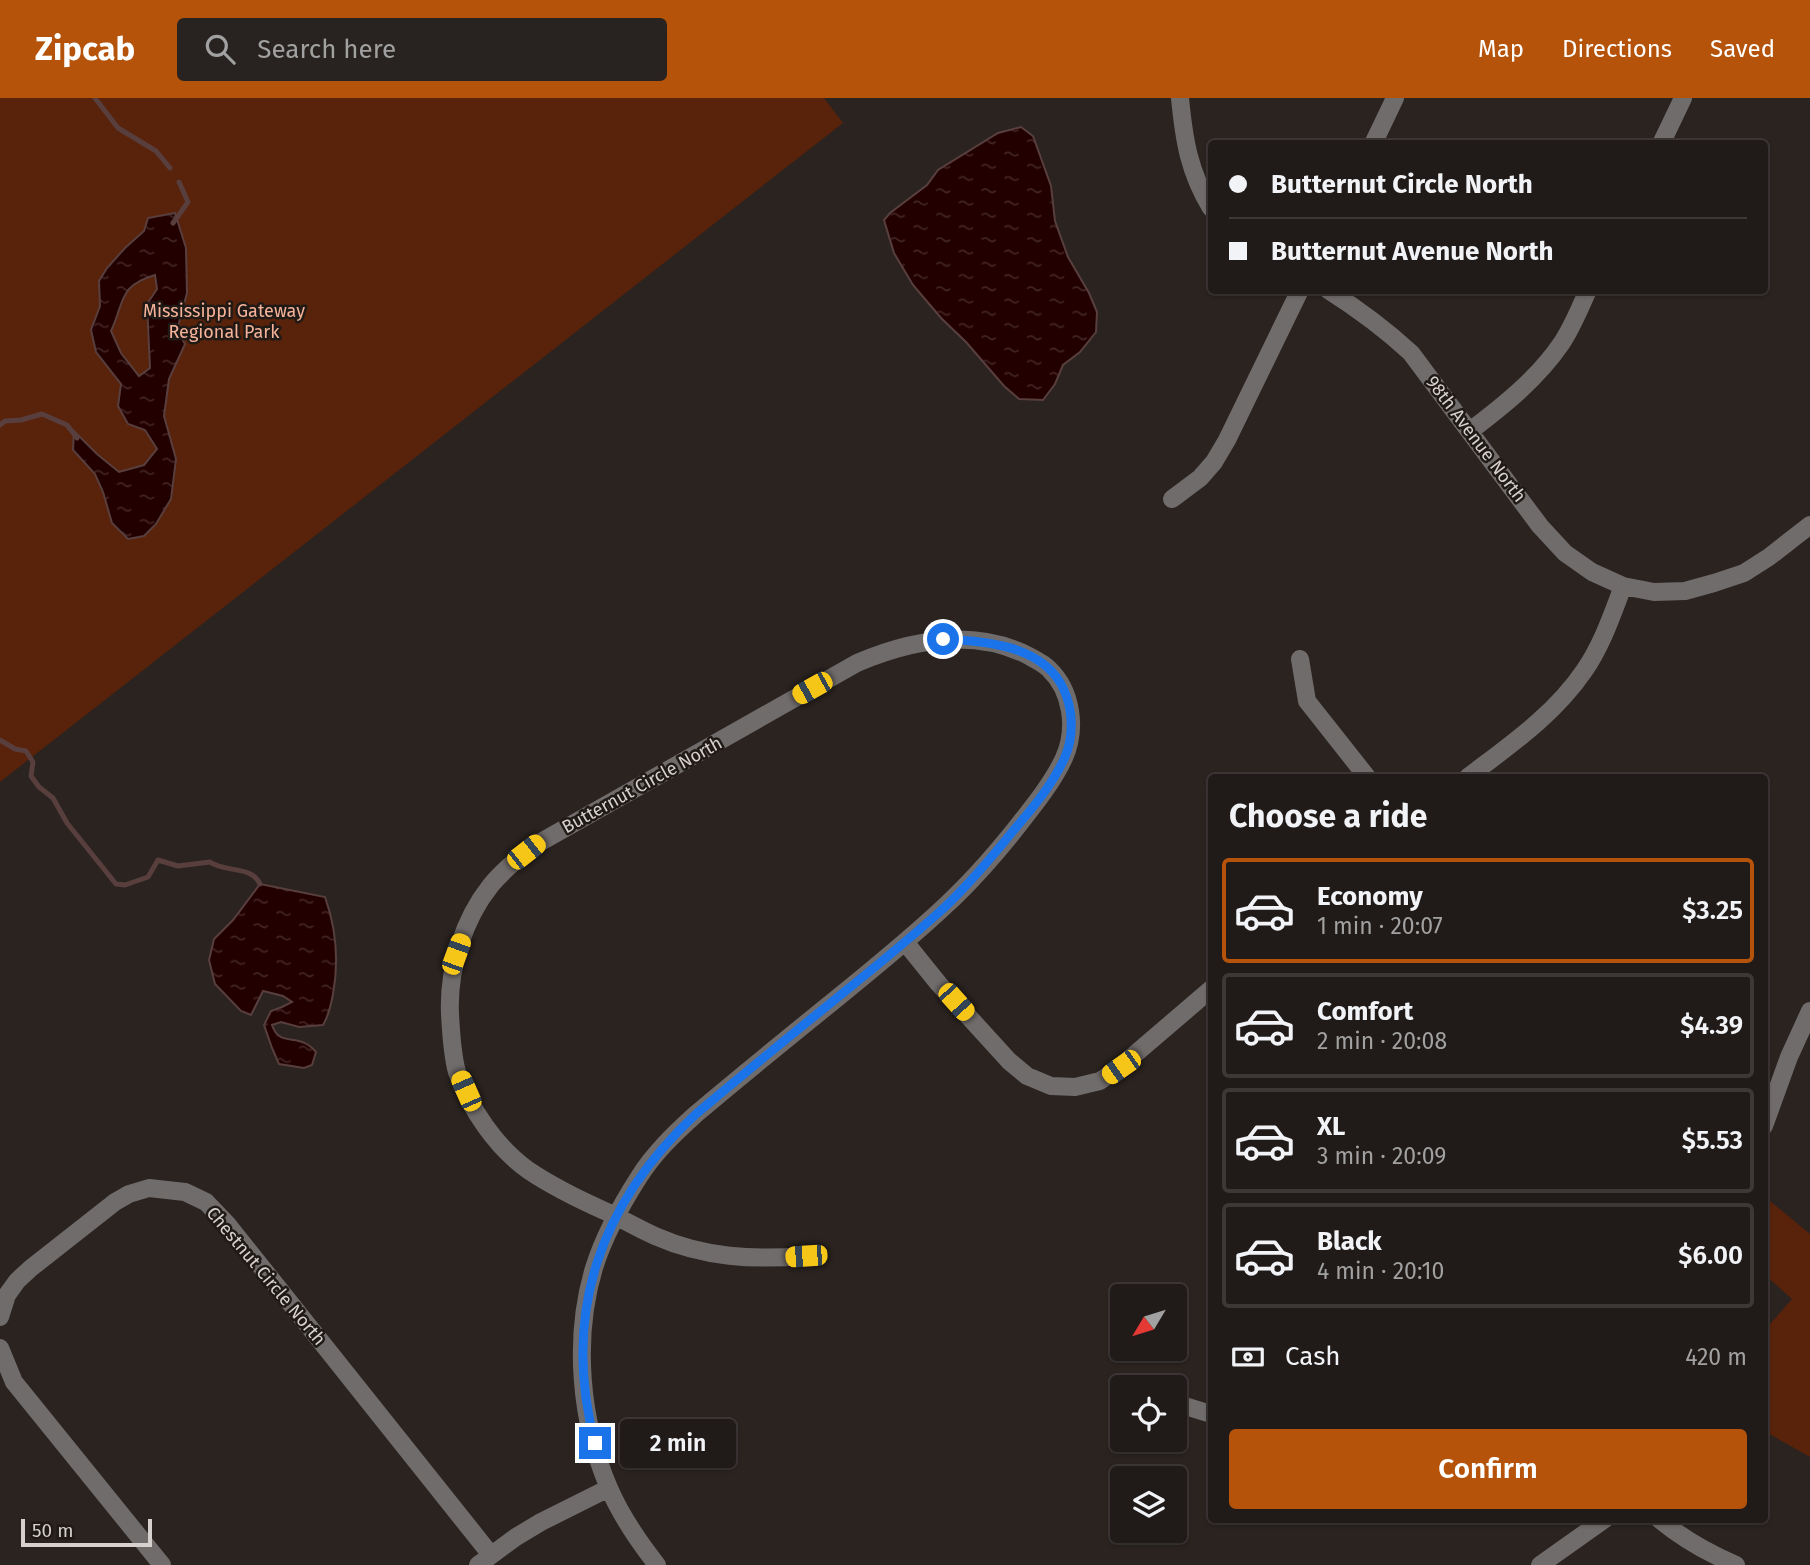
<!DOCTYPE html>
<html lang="en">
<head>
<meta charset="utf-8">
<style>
  :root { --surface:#201a18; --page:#282321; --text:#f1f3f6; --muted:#a2a1a2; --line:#3d3837; --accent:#b45309 }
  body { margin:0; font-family:"Fira Sans",sans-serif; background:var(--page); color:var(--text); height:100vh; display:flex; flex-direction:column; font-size:26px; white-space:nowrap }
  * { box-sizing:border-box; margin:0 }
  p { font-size:23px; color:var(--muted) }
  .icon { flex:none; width:38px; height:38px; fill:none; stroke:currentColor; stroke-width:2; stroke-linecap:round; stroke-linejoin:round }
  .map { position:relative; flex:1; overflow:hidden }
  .panel { position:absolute; left:1208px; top:676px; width:560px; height:749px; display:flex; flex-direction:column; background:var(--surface); border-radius:7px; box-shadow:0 2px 5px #0004,0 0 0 2px var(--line) }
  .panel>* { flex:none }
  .top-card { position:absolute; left:1208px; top:42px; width:560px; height:154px; border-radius:7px; box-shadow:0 2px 5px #0004,0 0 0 2px var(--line); display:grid; align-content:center; height:154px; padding:0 21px; background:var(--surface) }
  .needle { width:46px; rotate:232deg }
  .controls { position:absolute; left:1110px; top:1186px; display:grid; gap:14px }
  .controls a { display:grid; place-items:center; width:77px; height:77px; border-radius:7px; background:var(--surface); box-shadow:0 2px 5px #0004,0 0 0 2px var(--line); font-size:35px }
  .scale { position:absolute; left:21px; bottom:18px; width:131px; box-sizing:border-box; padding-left:7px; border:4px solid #d6d1cf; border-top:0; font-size:19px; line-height:24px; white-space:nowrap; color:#d6d1cf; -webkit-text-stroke:5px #201a17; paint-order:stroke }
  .end { position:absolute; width:32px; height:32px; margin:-16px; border:9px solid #1a73e8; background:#fff; box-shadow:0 0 0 4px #fff }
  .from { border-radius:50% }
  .bubble { position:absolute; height:49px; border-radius:7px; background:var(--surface); box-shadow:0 2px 5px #0004,0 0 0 2px var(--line); font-size:23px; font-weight:600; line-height:49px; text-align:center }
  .car { position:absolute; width:21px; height:42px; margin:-21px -10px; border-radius:9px; box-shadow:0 0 5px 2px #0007; background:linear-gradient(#f5c518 24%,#345 0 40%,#f5c518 0 76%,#345 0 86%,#f5c518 0) }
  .top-card b { display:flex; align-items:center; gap:24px; height:66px; font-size:26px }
  .top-card b+b { border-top:2px solid var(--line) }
  .top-card i { width:18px; height:18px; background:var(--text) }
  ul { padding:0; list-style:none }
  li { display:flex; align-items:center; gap:21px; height:105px; margin:0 14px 10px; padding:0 7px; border:4px solid var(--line); border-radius:7px }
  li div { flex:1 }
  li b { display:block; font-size:26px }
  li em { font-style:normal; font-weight:600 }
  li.on { border-color:var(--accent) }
  li>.icon { width:63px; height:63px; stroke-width:1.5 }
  h2 { padding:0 21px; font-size:32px; line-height:84px }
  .pay { display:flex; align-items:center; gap:18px; height:77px; padding:0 21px; font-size:26px }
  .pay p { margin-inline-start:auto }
  .cta { display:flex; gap:14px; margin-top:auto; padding:14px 21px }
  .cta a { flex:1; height:80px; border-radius:7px; background:var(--accent); color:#fff; font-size:28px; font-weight:600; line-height:80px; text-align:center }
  header { display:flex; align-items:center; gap:42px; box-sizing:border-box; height:98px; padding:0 35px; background:var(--accent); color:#fff }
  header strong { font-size:33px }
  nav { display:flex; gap:38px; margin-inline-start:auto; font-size:24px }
  .search { width:490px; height:63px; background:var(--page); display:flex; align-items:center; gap:18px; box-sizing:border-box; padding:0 24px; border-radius:7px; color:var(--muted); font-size:26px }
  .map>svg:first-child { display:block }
  .green { fill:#58220b }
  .water { fill:url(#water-ripples); stroke:#583f3e; stroke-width:2; fill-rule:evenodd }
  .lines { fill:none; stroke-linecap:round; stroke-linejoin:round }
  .stream { stroke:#583f3e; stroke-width:5 }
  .minor { stroke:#706c6b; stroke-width:18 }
  .route { stroke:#1a73e8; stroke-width:9 }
  .labels { text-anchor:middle; stroke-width:5; stroke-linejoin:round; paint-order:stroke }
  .park-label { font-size:18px; fill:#f5b299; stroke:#201a17 }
  .street-label { font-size:18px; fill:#d6d1cf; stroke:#201a17 }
</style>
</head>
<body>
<header>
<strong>Zipcab</strong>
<div class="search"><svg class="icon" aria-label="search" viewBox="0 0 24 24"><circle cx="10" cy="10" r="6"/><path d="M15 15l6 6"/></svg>Search here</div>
<nav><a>Map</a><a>Directions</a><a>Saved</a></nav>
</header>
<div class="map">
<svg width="1810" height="1467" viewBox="0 0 1810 1467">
  <defs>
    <pattern id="water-ripples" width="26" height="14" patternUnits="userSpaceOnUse" patternTransform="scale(1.75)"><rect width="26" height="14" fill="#200"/><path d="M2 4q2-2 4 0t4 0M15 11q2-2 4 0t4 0" fill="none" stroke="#412424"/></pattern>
  </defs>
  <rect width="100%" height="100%" fill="#2a2320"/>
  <!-- green -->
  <path class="green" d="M0,0H824L843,25L0,684Z
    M1764,1098L1810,1136V1359L1764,1333V1233L1792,1201L1764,1176Z"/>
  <!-- water -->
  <path class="water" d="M1021,29L1033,38L1051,88L1055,123L1068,159L1089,195L1097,214L1096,234L1080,254L1063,267L1055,286L1043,302L1019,301L1004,288L966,244L941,220L913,187L894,155L884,122L890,115L927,87L938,72L998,35Z
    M175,115L186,150L187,195L177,232L185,246L169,281L164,318L176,361L171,401L156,426L144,438L128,441L112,425L103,394L95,376L73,352L74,333L97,356L119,374L144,367L157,351L145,332L128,326L118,308L121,286L96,254L91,232L100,208L99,183L107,170L125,150L144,133L148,120ZM155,177L157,191L147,206L150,270L139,278L121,255L111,233C125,203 118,188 155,177Z
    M260,786L325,799C336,830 339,863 333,896C331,907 329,917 323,927L299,929L281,924L272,927C280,951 299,933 316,954L312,967L304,970L279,966L272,950L264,927L271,913L282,909L292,904L283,898L263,893L251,917L241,913L215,886L209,862L214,841L233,822Z"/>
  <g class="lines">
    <!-- stream -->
    <path class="stream" d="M95,0L118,30L156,53L170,70
      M173,125L188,104L179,84
      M0,327L5,323L21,322L42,316L67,327L77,340
      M0,642L15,651L26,653L33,664L31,678L39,689L53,700L67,725L116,786L125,787L148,779L158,762L178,768L210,764C225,775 251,767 260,786"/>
    <!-- minor -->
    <path class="minor" d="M1180,0C1184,42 1189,74 1211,110
      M1373,46L1395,0
      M1661,46L1683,0
      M1328,192C1358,211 1385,231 1411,255L1540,428L1565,455L1592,474L1623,488L1654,494L1685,493L1714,485L1744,475L1769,459L1810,427
      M1470,333C1503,308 1537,281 1561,246C1572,230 1580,210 1588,192
      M1172,401L1200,380L1214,364L1227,342L1300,192
      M1300,561L1307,603L1367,679
      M1468,679C1510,647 1554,617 1584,573C1602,547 1612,517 1623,488
      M905,844L938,885L1009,963L1027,978L1051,988L1075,989L1100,983L1120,969L1211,891
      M1764,1028L1789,959L1810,913
      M0,1219L7,1197L17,1183L31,1170L115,1104L129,1096L149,1090L185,1094L206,1104L228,1127L491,1457
      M0,1250L14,1284L162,1467
      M1185,1308L1211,1316
      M1659,1421C1683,1441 1708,1455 1736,1467
      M478,1467L516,1439L541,1424L609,1390
      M657,1467C639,1444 621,1418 609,1390C580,1323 573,1240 594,1170C604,1138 621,1107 639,1079C654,1055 675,1035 696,1016C742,977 789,939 836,901C873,871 910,841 945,808C970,785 992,760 1013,734C1031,711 1052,686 1064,660C1077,631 1072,593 1049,571C1043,565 1034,561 1027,557C972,530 911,542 857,565L539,745C522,757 505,770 491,787C463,822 448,871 450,916C451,934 452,956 457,974C470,1011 496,1049 528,1072C553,1089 580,1102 607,1114C624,1122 639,1131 655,1138C705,1160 753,1162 806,1158
      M1540,1467L1605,1421"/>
  </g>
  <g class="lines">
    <!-- route -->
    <path class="route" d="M595,1345C561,1216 600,1105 696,1016C741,978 786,941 832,904C870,873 909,842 946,808C970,785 992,759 1013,733C1032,711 1053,686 1065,659C1074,638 1073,612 1064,592C1044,547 985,543 943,541"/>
  </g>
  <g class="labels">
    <!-- park labels -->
    <g class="park-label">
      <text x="224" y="219">Mississippi Gateway<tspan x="224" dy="21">Regional Park</tspan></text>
    </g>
    <!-- street labels -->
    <g class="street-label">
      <text transform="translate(1476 341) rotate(53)" y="6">98th Avenue North</text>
      <text transform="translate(642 687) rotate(-29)" y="6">Butternut Circle North</text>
      <text transform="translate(266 1178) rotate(50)" y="6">Chestnut Circle North</text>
    </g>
  </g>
</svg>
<div class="controls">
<a><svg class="needle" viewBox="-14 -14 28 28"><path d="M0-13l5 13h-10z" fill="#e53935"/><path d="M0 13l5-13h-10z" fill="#a2a1a2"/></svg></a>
<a><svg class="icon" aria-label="locate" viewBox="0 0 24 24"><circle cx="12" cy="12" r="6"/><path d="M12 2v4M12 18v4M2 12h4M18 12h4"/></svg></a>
<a><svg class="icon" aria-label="layers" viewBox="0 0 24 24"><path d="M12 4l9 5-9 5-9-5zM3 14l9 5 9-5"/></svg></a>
</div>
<div class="scale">50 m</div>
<i class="end from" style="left:943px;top:541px"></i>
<i class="end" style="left:595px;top:1345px"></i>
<div class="bubble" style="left:620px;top:1321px;width:116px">2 min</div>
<i class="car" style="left:812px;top:590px;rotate:241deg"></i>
<i class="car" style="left:526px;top:754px;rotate:52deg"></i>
<i class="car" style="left:456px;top:856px;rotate:20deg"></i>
<i class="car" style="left:956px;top:904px;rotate:138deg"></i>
<i class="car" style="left:1121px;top:969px;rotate:235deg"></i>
<i class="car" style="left:466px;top:993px;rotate:336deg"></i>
<i class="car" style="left:806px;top:1158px;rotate:266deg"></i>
<div class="top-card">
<b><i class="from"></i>Butternut Circle North</b>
<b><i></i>Butternut Avenue North</b>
</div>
<section class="panel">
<h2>Choose a ride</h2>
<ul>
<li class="on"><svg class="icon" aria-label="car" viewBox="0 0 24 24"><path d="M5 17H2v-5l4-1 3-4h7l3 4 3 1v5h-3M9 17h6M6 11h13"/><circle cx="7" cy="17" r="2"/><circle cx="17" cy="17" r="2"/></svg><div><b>Economy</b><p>1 min · 20:07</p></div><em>$3.25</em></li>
<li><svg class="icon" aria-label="car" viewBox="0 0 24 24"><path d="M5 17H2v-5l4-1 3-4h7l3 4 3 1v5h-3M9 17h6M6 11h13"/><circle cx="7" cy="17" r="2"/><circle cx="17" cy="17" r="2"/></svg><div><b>Comfort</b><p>2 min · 20:08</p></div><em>$4.39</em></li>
<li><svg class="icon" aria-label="car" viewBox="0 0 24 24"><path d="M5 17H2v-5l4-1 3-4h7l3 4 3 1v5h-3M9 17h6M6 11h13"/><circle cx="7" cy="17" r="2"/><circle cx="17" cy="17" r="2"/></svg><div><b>XL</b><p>3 min · 20:09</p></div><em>$5.53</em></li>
<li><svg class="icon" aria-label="car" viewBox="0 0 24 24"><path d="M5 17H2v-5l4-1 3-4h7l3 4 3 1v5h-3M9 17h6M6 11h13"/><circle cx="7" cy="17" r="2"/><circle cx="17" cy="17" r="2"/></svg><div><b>Black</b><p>4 min · 20:10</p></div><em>$6.00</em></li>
</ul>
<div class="pay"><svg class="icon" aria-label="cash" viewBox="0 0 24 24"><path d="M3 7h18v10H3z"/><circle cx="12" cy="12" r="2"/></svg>Cash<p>420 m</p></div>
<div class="cta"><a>Confirm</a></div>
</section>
</div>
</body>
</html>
